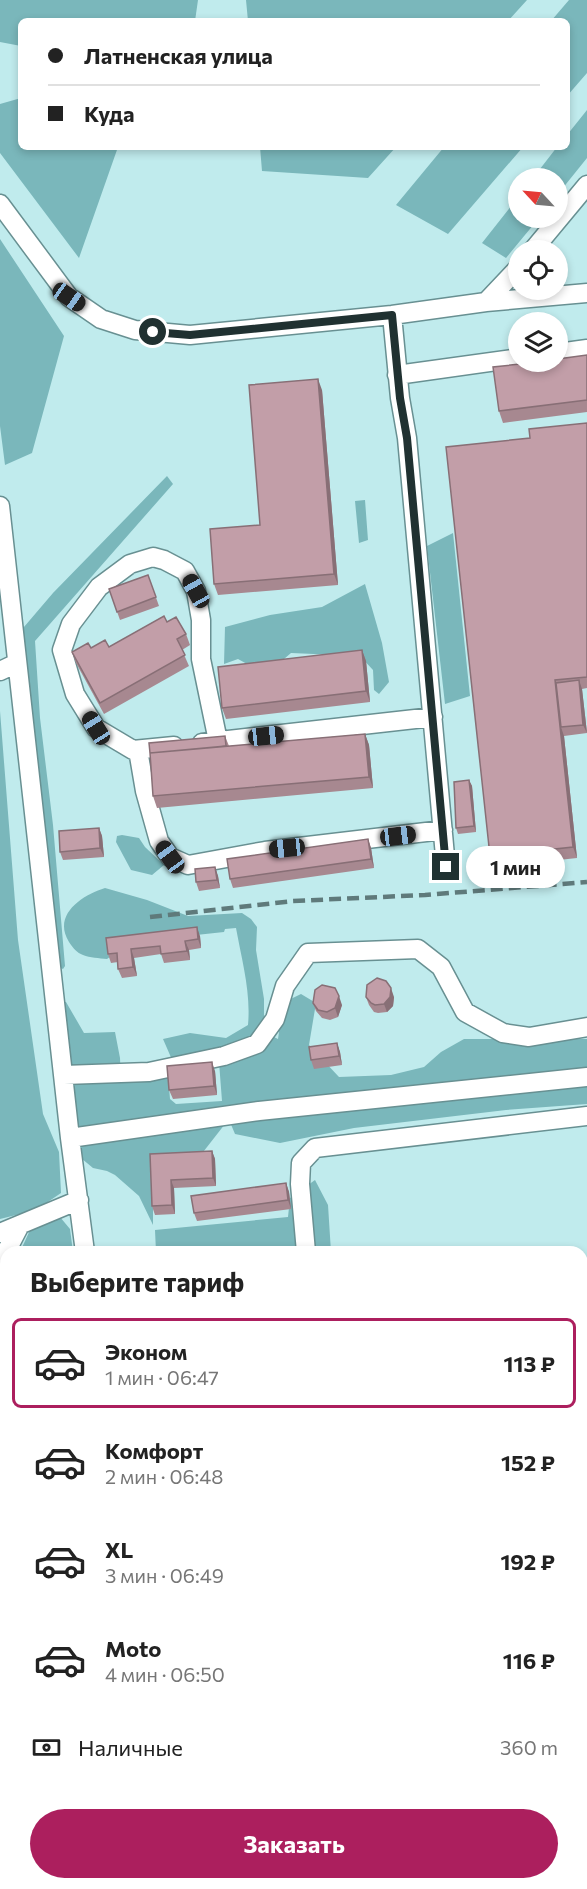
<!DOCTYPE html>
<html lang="ru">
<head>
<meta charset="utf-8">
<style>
  :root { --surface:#fff; --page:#f2f2f2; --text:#222; --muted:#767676; --line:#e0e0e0; --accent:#ac1f5e }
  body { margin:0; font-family:Commissioner,sans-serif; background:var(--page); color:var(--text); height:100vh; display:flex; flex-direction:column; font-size:22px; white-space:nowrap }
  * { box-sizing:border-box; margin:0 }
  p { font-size:20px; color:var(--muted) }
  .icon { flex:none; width:33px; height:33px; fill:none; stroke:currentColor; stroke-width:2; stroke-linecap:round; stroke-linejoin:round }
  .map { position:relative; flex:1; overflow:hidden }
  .side { position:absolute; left:0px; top:1246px; width:588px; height:644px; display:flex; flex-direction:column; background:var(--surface); border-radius:18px 18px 0 0; box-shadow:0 3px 9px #0003 }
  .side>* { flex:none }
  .top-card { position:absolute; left:18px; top:18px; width:552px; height:132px; border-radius:9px; box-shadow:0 3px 9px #0003; display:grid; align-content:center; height:132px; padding:0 30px; background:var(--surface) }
  .needle { width:39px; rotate:296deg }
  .fabs { position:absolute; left:508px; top:168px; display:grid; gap:12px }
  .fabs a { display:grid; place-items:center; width:60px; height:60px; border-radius:50%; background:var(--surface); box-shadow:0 3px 9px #0003; font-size:30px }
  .end { position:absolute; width:27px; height:27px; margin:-14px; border:8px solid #203131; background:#fff; box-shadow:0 0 0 3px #fff }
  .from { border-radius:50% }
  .bubble { position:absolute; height:42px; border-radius:21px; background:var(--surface); box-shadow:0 3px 9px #0003; font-size:20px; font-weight:700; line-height:42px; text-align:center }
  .car { position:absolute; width:18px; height:36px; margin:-18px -9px; border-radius:8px; box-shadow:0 0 4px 2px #0007; background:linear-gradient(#222 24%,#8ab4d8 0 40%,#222 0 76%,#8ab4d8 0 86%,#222 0) }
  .top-card b { display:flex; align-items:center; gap:21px; height:57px; font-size:22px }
  .top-card b+b { border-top:2px solid var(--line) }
  .top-card i { width:15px; height:15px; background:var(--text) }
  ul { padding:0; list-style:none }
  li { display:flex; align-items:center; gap:18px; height:90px; margin:0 12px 9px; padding:0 18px; border:3px solid transparent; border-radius:9px }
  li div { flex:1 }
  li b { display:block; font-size:22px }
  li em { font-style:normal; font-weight:700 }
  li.on { border-color:var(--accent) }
  li>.icon { width:54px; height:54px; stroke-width:1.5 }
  h2 { padding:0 30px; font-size:27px; line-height:72px }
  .pay { display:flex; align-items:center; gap:15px; height:66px; padding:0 30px; font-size:22px }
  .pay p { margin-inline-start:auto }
  .button { display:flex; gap:12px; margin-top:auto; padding:12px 30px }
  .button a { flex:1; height:69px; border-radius:36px; background:var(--accent); color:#fff; font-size:24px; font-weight:700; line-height:69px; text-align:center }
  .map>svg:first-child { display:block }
  .forest { fill:#7ab7bb }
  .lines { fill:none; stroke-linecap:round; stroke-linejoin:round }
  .minor-casing { stroke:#689092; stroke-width:21 }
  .minor { stroke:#fff; stroke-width:18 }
  .rail { stroke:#5f7a7b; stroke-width:4.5; stroke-dasharray:12 6; stroke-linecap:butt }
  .wall { fill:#a78890 }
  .shaded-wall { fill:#886f76 }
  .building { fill:#c29ea8; stroke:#886f76; stroke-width:1.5 }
  .route { stroke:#203131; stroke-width:8 }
</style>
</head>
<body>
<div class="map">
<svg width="587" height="1889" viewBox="0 0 587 1889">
  <rect width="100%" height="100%" fill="#c0ebed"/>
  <!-- forest -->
  <path class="forest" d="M0,0H198L195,21H21V46L0,42Z
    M246,0H527L508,21H248Z
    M569,0H587V73L567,96V21H551Z
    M21,98V147H118L79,258L0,153V104Z
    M587,110V158L558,194V178H533L557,147H567V135Z
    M260,147H396L368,178L262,171Z
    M444,147H523L448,234L396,205Z
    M519,196V218H539L506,258L482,243Z
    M0,239L64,336L32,453L5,465L0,426Z
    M167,476L173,484L35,641L40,718L53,825L65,966L63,969L56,966L18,634L53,593Z
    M365,500L368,540L359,543L355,501Z
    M453,533L470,696L445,704L427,546Z
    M365,584L382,643L389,682L379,694L374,690L373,670L360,656L291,653L277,665L247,664L238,659L224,664L225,627L270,615L322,607Z
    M0,711L18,940L43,1114L59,1152L61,1193L36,1210L0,1219Z
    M122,835L139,838L145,847L164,865L152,875L131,870L116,842L117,836Z
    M105,888L147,900L188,916L242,913L251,919L257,927L256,950L264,999V1032L278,1039L279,1032L270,1009L301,994L316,1003L309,1045L339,1077L391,1075L424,1067L441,1052L464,1039H587V1104L506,1110L354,1128L280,1143L235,1134L227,1115L225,1124L200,1156L153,1162V1225L139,1196L115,1175L107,1171L93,1168L81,1158L57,1001L66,1002L84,1033L115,1032L120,1058L121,1082L168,1075L170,1099L176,1104L222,1101L219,1062H173L163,1039L190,1033L226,1038L248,1025C251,992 242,961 236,928L225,929L224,932L131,942L107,959C99,958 90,958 83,955C77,953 73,948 69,942C52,915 82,895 105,888Z
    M315,1180L328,1205L331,1252H156L155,1230L288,1217L290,1198Z
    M60,1217L70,1229L73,1252H20L30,1230Z
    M0,1384L6,1388V1615H0Z"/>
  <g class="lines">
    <defs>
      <path id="minor" d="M0,204L69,297L101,319L135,330L190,335L392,315L486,302L587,293
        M533,250L587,185
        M486,302L519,267
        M392,315L400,398L407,438L446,867
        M558,353L587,349
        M397,375L519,358
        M0,506L70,1138L85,1252
        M0,671L17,663
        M202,743L433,717
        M174,746L133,750L96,728L75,694L62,650L71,624L99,587L130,564L153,557L164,560L185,571L196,591L201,620V659L218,741
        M138,750L145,791L159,841L170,857L188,865L265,851L443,830
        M64,1075L149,1072L224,1056L257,1044L275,1019L285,986L308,953L418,949L441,967L465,1012L503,1033L529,1037L587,1027
        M70,1138L259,1111L587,1077
        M0,1233L79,1200
        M6,1252L20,1225
        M306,1252L300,1184L301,1163L315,1148L587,1116
        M0,1283L6,1254
        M582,1354L587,1353
        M582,1396H587
        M582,1584L587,1583
        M0,1638L6,1637
        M582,1711H587
        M0,1852L6,1851
        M207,1884L208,1889
        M301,1884L302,1889
        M376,1884L377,1889
        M541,1889L578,1884"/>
    </defs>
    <!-- minor casing -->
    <use href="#minor" class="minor-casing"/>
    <!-- minor -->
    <use href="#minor" class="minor"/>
    <!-- rail -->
    <path class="rail" d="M150,917L293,901L425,895L587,882"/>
  </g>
  <!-- wall -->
  <path class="wall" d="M587,355V412L503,423L499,411Z
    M322,390L338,585L218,595L214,584L260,525Z
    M587,423V688L582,689L587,733L564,736L577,858L494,867L490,856L530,438Z
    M148,575L159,606L120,620L109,589Z
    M167,622L186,634L190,645L182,650L189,666L104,714L76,663L72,652L91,648L109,647Z
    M362,650L366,661L370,702L226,719L222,708Z
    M365,734L369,745L373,788L157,808L153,796L225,736L229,746Z
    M469,780L472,786L476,832L458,834L456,828Z
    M99,828L102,836L104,857L63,860L60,852Z
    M368,839L371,848L374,868L233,888L230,879Z
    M215,867L218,876L220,888L199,891L196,882Z
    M200,936L201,948L189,950L190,960L164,963L161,954L134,958L137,976L122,978L118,969V962L111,963L108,954L106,938Z
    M366,997H394L393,1006L387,1012L378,1013L374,1012L369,1005Z
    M313,1003L342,1005L338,1017L330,1020L322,1018L316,1011Z
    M337,1043L340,1052L342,1065L314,1069L311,1060Z
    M215,1071L217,1095L173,1099L169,1090Z
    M212,1151L215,1159L216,1186L174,1188L175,1214L155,1215L152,1206L150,1154Z
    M286,1183L289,1192L291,1209L197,1221L194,1213Z
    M587,1429V1548L582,1549V1430Z
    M582,1603H587V1677H582Z
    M0,1698L6,1709V1772L0,1773Z
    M587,1726V1850L582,1851V1727Z
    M237,1884H293L294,1887L265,1889H239Z"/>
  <!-- shaded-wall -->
  <path class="shaded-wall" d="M318,379L322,390L338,585L334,574Z
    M362,650L366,661L370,702L366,691Z
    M555,680L559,691L561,727L564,736L577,858L573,847Z
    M579,680L582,689L587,733L583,725Z
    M365,734L369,745L373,788L369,777Z
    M469,780L472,786L476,832L474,826Z
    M99,828L102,836L104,857L100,848Z
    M368,839L371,848L374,868L371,859Z
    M215,867L218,876L220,888L217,880Z
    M197,927L200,936L201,948L198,939Z
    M185,941L189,950L190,960L187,951Z
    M131,949L134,958L137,976L133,967Z
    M391,988L394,997L393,1006L387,1012L384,1004Z
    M339,996L342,1005L338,1017L335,1008Z
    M337,1043L340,1052L342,1065L339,1056Z
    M212,1062L215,1071L217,1095L214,1086Z
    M212,1151L215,1159L216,1186L213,1178Z
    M171,1180L174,1188L175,1214L172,1205Z
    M286,1183L289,1192L291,1209L288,1200Z
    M2,1698L6,1712V1745Z"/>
  <!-- building -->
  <path class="building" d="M587,355V400L499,411L493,367L539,362H558V359Z
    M318,379L334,574L214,584L210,529L260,525L249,385Z
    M587,423V677L555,680L573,847L490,856L446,447L530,438L529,429Z
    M148,575L156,597L117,612L109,589Z
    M164,616L167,622L176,617L186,634L177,639L185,655L100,703L72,652L88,643L91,648L105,640L109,647Z
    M362,650L366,691L222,708L218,667Z
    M579,680L583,725L561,727L556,683Z
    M365,734L369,777L153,796L150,753Z
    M225,736L226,746L150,753L149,743Z
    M469,780L474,826L456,828L454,782Z
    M99,828L100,848L60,852L59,831Z
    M368,839L371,859L230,879L227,859Z
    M215,867L217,880L196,882L195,869Z
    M197,927L198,939L185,941L187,951L161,954L160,946L131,949L133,967L118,969L117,953L108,954L106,938Z
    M377,978L386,981L391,988L390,997L384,1004L375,1005L371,1003L366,997L367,985Z
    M322,985L335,988L339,996L335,1008L327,1012L318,1010L313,1003L315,990Z
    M337,1043L339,1056L311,1060L309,1047Z
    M212,1062L214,1086L169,1090L167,1066Z
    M212,1151L213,1178L171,1180L172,1205L152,1206L150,1154Z
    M286,1183L288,1200L194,1213L191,1196Z
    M587,1429V1537H582V1430Z
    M582,1603H587V1665L582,1666Z
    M0,1698H2L6,1745V1761H0Z
    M587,1726V1838L582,1839V1727Z
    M162,1884V1889H96Z"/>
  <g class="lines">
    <!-- route -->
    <path class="route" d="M153,332L190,335L392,315L400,398L407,438L446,867"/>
  </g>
</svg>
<div class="fabs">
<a><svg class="needle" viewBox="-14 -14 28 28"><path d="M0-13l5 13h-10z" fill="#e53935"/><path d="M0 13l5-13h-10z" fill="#767676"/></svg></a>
<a><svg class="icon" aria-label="locate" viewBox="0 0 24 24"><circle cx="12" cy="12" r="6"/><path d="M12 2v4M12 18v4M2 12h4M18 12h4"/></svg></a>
<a><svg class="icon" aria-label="layers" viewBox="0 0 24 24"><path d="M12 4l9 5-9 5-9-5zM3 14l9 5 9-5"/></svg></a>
</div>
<i class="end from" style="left:153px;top:332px"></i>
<i class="end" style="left:446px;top:867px"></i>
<div class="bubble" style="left:466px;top:846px;width:99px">1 мин</div>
<i class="car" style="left:69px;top:297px;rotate:125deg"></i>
<i class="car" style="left:196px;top:591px;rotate:331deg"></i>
<i class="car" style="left:96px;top:728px;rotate:328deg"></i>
<i class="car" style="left:266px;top:736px;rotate:84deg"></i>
<i class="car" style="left:398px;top:836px;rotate:83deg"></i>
<i class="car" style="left:287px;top:848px;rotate:264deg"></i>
<i class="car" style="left:170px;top:857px;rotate:324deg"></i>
<div class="top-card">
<b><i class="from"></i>Латненская улица</b>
<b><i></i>Куда</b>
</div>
<section class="side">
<h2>Выберите тариф</h2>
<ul>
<li class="on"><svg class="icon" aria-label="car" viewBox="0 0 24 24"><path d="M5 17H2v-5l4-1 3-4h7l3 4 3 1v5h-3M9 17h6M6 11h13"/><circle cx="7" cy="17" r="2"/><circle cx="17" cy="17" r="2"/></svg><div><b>Эконом</b><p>1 мин · 06:47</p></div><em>113 ₽</em></li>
<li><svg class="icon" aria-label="car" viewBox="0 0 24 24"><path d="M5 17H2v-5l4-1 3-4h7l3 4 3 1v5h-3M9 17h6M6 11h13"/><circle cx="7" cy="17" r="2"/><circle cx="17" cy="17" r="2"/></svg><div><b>Комфорт</b><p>2 мин · 06:48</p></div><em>152 ₽</em></li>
<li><svg class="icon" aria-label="car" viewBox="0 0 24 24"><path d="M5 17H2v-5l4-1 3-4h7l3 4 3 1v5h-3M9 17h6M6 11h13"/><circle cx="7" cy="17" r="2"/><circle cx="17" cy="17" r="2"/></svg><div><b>XL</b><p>3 мин · 06:49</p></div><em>192 ₽</em></li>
<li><svg class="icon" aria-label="car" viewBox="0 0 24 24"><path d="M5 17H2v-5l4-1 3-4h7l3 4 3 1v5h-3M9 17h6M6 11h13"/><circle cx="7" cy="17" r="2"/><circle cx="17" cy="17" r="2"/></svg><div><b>Moto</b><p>4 мин · 06:50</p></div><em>116 ₽</em></li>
</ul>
<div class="pay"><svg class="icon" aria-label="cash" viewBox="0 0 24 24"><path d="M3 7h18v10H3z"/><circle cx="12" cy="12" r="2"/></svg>Наличные<p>360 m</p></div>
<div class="button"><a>Заказать</a></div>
</section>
</div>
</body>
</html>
